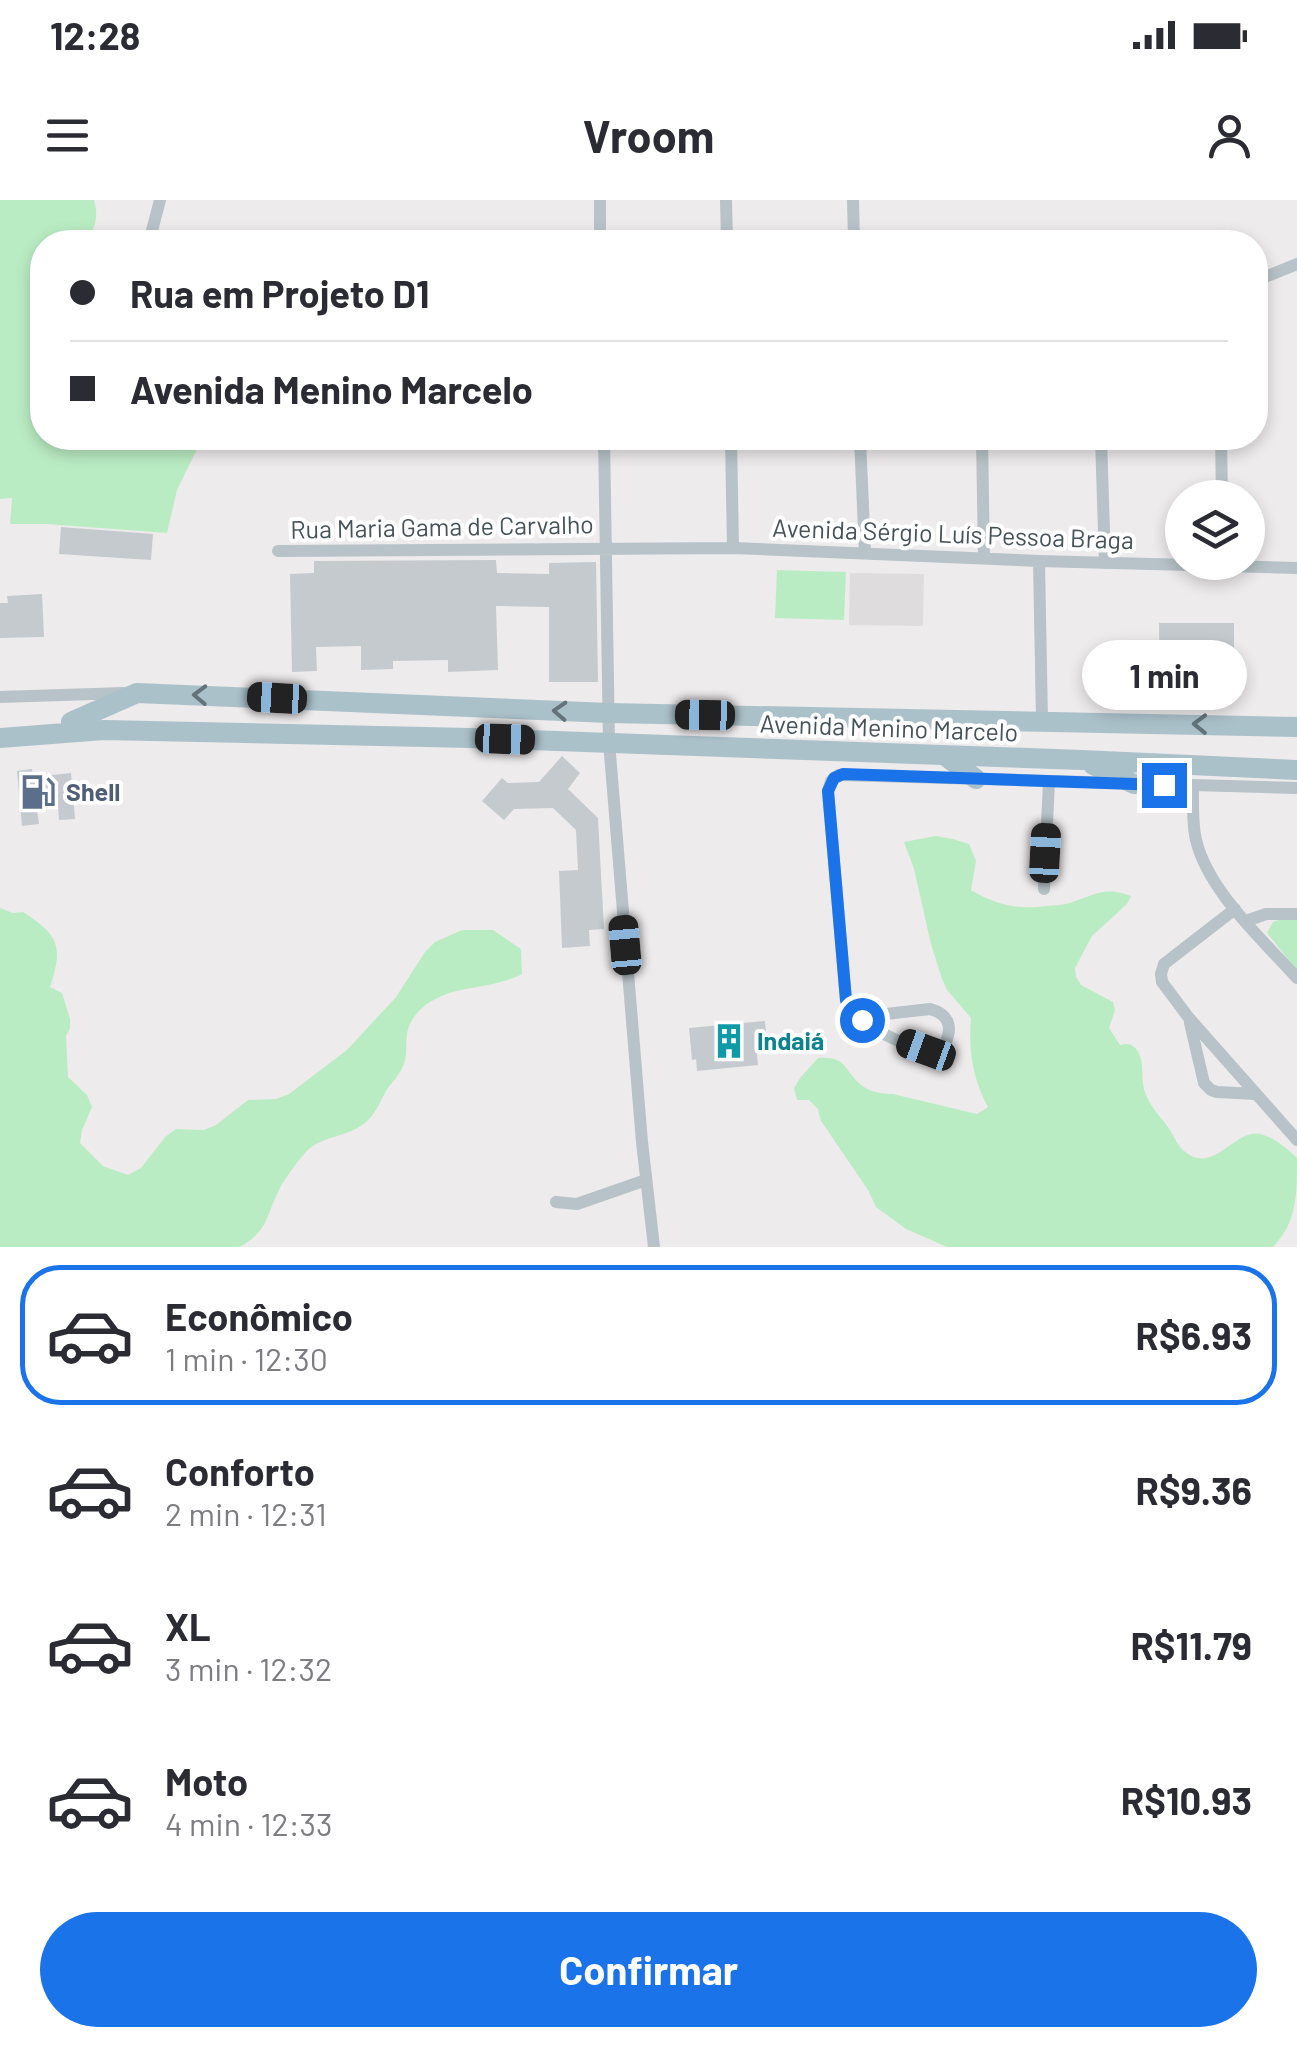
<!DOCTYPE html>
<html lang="pt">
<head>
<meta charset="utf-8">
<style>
  :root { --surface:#fff; --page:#f7f7f7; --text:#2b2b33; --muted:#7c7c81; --line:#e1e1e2; --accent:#1a73e8 }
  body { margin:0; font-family:Barlow,sans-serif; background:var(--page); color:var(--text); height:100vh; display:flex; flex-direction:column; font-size:38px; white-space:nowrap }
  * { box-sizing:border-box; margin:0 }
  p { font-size:32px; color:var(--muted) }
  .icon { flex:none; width:55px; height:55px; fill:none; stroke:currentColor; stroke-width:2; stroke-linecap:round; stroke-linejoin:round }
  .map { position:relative; height:1047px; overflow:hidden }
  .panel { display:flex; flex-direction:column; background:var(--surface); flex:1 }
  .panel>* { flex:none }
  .top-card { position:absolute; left:30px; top:30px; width:1238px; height:220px; border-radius:40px; box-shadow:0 5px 15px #0003; display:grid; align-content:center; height:220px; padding:0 40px; background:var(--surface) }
  .buttons { position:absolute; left:1165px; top:280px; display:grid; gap:20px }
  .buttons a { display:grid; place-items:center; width:100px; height:100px; border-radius:50%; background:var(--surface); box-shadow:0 5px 15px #0003; font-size:50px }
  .end { position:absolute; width:45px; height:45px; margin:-22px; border:12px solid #1a73e8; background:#fff; box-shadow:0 0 0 5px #fff }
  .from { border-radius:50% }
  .bubble { position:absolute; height:70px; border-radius:35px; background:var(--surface); box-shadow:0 5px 15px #0003; font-size:32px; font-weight:700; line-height:70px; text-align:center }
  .car { position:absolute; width:30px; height:60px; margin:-30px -15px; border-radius:12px; box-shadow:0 0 8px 2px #0007; background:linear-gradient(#222 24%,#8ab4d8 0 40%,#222 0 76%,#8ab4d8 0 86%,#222 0) }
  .top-card b { display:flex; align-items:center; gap:35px; height:95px; font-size:38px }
  .top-card b+b { border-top:2px solid var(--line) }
  .top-card i { width:25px; height:25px; background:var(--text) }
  ul { padding:18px 0 0; list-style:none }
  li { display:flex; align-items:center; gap:30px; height:140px; margin:0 20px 15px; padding:0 20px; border:5px solid transparent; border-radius:40px }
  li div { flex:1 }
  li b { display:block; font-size:38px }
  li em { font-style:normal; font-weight:700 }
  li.on { border-color:var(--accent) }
  li>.icon { width:90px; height:90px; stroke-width:1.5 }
  .cta { display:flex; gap:20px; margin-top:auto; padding:20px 40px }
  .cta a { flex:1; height:115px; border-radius:60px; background:var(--accent); color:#fff; font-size:40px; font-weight:700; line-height:115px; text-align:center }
  .status { display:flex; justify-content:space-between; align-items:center; height:70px; padding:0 50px; background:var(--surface); direction:ltr }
  .status svg { height:28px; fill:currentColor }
  header { display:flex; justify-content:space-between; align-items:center; height:130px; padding:0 40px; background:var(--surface); font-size:45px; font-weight:700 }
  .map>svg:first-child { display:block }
  .education { fill:#dfdcdd }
  .green { fill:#baecc3 }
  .building { fill:#c5cace }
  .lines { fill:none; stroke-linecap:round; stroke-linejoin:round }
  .minor { stroke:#b7c3c8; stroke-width:12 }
  .primary { stroke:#abc1ca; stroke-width:20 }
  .oneway { stroke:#64737a }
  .route { stroke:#1a73e8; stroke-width:12 }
  .labels { text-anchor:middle; stroke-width:8; stroke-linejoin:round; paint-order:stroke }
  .street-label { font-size:25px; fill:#455258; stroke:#fff }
  .service-label { font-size:25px; font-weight:bold; fill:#4e5e75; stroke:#fff; text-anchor:start }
  .culture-label { font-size:25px; font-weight:bold; fill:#0d838f; stroke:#fff; text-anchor:start }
</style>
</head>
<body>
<div class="status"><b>12:28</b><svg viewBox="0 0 49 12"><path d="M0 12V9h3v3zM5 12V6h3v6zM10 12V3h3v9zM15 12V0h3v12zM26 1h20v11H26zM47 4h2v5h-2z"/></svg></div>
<header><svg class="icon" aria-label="menu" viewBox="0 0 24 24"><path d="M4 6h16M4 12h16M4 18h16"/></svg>Vroom<svg class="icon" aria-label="person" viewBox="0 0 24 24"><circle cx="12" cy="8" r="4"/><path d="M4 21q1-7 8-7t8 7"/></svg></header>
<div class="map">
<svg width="1297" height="1047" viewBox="0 0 1297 1047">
  <rect width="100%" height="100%" fill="#eeebec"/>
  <!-- education -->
  <path class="education" d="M850,373L924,374L923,426L849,425Z"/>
  <!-- green -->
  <path class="green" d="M0,0H94C99,17 95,28 86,42H42V238H175L198,247L177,290L167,333L46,324H10L12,298L0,299Z
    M777,370L846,372L844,420L775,418Z
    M935,636L953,639L969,644L976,661L971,690C996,705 1018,710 1047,706C1054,705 1063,705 1070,703C1094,695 1104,686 1131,696L1127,704L1092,736L1075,768L1076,777L1081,785L1113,802L1115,810L1109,828L1120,845C1125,844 1129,843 1134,847C1144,855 1142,872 1143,884C1145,899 1156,912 1165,923C1172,931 1175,942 1182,949C1209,975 1227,940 1251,934C1266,930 1287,948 1297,958C1297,996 1297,1022 1273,1047H947L906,1029L876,1007L868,990L821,921L818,909L809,900H797L794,888L800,878L818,858C847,856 843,869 860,884C869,892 882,894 893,894L977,914L988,907C973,880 968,850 971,818L947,790L942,779L931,744L914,669L904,642Z
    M0,708L13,713L23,712C58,735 64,745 50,787L62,793L70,819V828L66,836L68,877L87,895L92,907L82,930L80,943L103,966L128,975L141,968L165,937L176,929L204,930L216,925L248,900L276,899L289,894L347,850L396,797L425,752L435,742L462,730H493L521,749L522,774C490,791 449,783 421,809C396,833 414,851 400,872C396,879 390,884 386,891C380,902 375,915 365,923C347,938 320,935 304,954C295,965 284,979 278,992C266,1017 267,1033 239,1047H0Z
    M1281,719H1297V770L1267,733L1273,722Z"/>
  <!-- building -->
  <path class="building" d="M61,327L153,334L151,360L59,354Z
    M496,360L497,373L549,374V363L596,362L598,482H549V407L496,406L498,470L448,472V460L393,461V469L361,470V446L316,447L317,471L292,472L290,374L314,373V361Z
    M42,394L44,437L0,438V403H8L7,396Z
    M1159,423H1234V492H1160Z
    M562,556L580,573L568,589L598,618L604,729L589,730L590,746L562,748L559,671L578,670L576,630L553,608L514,609L504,620L482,601L502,578L508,583L539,582Z
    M32,569L33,577L71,573L75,619L59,620L58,607L37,609L39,624L22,626L17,571Z
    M765,821L768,853L757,854L758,865L697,871L696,859L692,860L689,828Z"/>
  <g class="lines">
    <!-- minor -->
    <path class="minor" d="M600,0V42
      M726,0L727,42
      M853,0L854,42
      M149,42L160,0
      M1255,81L1297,64
      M604,238L609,542L642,942L654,1047
      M731,238L733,348
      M860,238L865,353
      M982,238L984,358
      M1101,238L1105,363
      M1221,238L1222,298
      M278,351L733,348L1039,361L1297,368
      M1039,361L1042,521
      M0,497L124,493
      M1193,586C1193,604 1192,623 1196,640C1208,691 1263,740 1297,778
      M1044,689L1049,581
      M1235,709L1164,764L1161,774L1162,782L1189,818L1297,940
      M1246,721L1266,714H1297
      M930,809C949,814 953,827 945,844C939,848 938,850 930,850C913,849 879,834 867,822L886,814Z
      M867,822L855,815L846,801L828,591L831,581L839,575L1297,588
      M1190,823L1204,883L1211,890L1217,892L1256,894
      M556,1002L577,1004L646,980"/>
    <!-- primary -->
    <path class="primary" d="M71,522L137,493L609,513L1297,527
      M0,538L104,530L470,538L1082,560L1297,570
      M944,555L976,579
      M1093,565L1134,584"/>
  </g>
  <!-- one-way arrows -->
  <defs><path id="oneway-chevron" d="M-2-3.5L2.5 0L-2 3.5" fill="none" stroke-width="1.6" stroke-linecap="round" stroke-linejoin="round" transform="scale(2.5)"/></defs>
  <g class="oneway">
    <use href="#oneway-chevron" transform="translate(200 495) rotate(-178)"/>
    <use href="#oneway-chevron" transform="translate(560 511) rotate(-177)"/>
    <use href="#oneway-chevron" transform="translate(1200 524) rotate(-179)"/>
  </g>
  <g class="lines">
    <!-- route -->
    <path class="route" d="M862,820L850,810L846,800L828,591L834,578L843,574L1164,585"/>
  </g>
  <!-- icons -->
  <defs>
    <symbol id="fuel-bare" viewBox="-9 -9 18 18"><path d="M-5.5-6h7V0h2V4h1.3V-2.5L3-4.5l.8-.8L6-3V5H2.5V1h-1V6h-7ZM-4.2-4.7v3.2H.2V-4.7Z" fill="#5c6f8a" stroke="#fff" stroke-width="2.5" paint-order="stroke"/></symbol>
    <symbol id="building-bare" viewBox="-9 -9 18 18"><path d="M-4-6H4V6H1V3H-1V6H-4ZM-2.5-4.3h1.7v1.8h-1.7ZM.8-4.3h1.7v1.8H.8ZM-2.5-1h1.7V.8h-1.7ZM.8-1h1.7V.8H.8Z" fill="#0f9aa8" stroke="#fff" stroke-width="2.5" paint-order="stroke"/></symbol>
  </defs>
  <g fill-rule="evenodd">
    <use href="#fuel-bare" x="13" y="567" width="50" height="50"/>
    <use href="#building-bare" x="704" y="816" width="50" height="50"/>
  </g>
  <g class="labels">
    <!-- street labels -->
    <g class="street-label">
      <text transform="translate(442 327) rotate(-1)" y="9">Rua Maria Gama de Carvalho</text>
      <text transform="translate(953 334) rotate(2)" y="9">Avenida Sérgio Luís Pessoa Braga</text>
      <text transform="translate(889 528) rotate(2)" y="9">Avenida Menino Marcelo</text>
    </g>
    <!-- service labels -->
    <g class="service-label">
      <text x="66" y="601">Shell</text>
    </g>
    <!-- culture labels -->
    <g class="culture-label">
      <text x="757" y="850">Indaiá</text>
    </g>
  </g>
</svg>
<div class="buttons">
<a><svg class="icon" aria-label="layers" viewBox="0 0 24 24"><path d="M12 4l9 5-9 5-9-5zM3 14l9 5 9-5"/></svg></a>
</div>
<i class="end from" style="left:862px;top:820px"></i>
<i class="end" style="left:1164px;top:585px"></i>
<div class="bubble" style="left:1082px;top:440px;width:165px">1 min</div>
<i class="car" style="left:277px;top:498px;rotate:273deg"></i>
<i class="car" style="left:705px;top:515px;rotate:271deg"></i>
<i class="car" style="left:505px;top:539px;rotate:92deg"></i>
<i class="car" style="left:1045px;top:653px;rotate:3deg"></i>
<i class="car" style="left:625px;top:745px;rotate:355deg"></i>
<i class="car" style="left:926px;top:850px;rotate:290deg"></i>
<div class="top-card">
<b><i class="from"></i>Rua em Projeto D1</b>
<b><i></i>Avenida Menino Marcelo</b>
</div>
</div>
<section class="panel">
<ul>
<li class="on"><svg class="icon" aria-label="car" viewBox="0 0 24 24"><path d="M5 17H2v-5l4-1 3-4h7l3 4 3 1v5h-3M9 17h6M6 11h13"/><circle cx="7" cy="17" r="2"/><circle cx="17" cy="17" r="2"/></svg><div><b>Econômico</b><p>1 min · 12:30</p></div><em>R$6.93</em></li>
<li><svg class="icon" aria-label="car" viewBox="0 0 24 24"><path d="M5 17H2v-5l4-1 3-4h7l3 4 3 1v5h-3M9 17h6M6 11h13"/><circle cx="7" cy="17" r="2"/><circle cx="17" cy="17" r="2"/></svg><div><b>Conforto</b><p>2 min · 12:31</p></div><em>R$9.36</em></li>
<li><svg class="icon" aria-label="car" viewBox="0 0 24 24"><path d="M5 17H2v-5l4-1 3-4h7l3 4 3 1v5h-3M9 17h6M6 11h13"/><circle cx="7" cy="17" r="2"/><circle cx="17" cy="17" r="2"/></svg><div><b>XL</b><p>3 min · 12:32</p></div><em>R$11.79</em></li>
<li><svg class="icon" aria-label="car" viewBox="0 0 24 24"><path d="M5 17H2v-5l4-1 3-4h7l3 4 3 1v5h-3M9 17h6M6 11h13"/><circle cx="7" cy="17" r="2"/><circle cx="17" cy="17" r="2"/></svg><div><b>Moto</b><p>4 min · 12:33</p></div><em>R$10.93</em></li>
</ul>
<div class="cta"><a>Confirmar</a></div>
</section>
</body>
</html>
